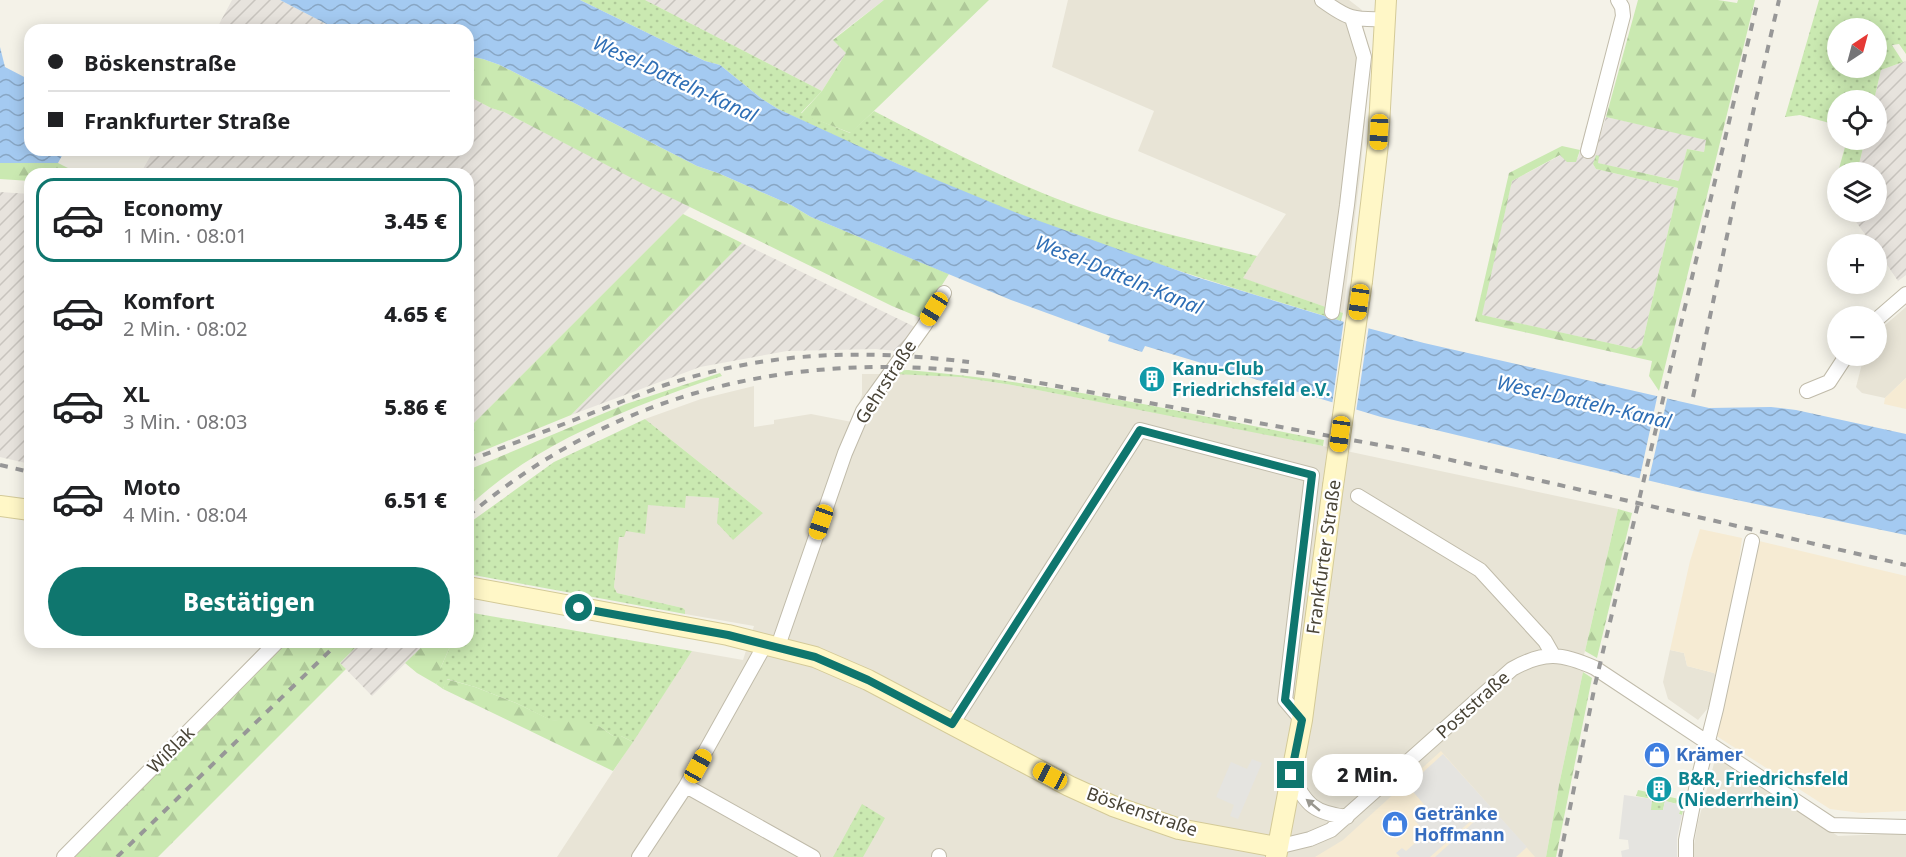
<!DOCTYPE html>
<html lang="de">
<head>
<meta charset="utf-8">
<style>
  :root { --surface:#fff; --page:#f6f6f6; --text:#202124; --muted:#757577; --line:#e0e0e0; --accent:#0f766e }
  body { margin:0; font-family:"Noto Sans",sans-serif; background:var(--page); color:var(--text); height:100vh; display:flex; flex-direction:column; font-size:22px; white-space:nowrap }
  * { box-sizing:border-box; margin:0 }
  p { font-size:20px; color:var(--muted) }
  .icon { flex:none; width:33px; height:33px; fill:none; stroke:currentColor; stroke-width:2; stroke-linecap:round; stroke-linejoin:round }
  .map { position:relative; flex:1; overflow:hidden }
  .panel { position:absolute; left:24px; top:168px; width:450px; height:480px; display:flex; flex-direction:column; background:var(--surface); border-radius:18px; box-shadow:0 3px 15px #0003 }
  .panel>* { flex:none }
  .hud { position:absolute; left:24px; top:24px; width:450px; height:132px; border-radius:18px; box-shadow:0 3px 15px #0003; display:grid; align-content:center; height:132px; padding:0 24px; background:var(--surface) }
  .needle { width:39px; rotate:36deg }
  .fabs { position:absolute; left:1827px; top:18px; display:grid; gap:12px }
  .fabs a { display:grid; place-items:center; width:60px; height:60px; border-radius:50%; background:var(--surface); box-shadow:0 3px 15px #0003; font-size:30px }
  .end { position:absolute; width:27px; height:27px; margin:-14px; border:8px solid #0f766e; background:#fff; box-shadow:0 0 0 3px #fff }
  .from { border-radius:50% }
  .bubble { position:absolute; height:42px; border-radius:21px; background:var(--surface); box-shadow:0 3px 15px #0003; font-size:20px; font-weight:800; line-height:42px; text-align:center }
  .car { position:absolute; width:18px; height:36px; margin:-18px -9px; border-radius:8px; box-shadow:0 0 4px 2px #0007; background:linear-gradient(#f5c518 24%,#345 0 40%,#f5c518 0 76%,#345 0 86%,#f5c518 0) }
  .hud b { display:flex; align-items:center; gap:21px; height:57px; font-size:22px }
  .hud b+b { border-top:2px solid var(--line) }
  .hud i { width:15px; height:15px; background:var(--text) }
  ul { padding:10px 0 0; list-style:none }
  li { display:flex; align-items:center; gap:18px; height:84px; margin:0 12px 9px; padding:0 12px; border:3px solid transparent; border-radius:18px }
  li div { flex:1 }
  li b { display:block; font-size:22px }
  li em { font-style:normal; font-weight:800 }
  li.active { border-color:var(--accent) }
  li>.icon { width:54px; height:54px; stroke-width:1.5 }
  .action { display:flex; gap:12px; margin-top:auto; padding:12px 24px }
  .action a { flex:1; height:69px; border-radius:36px; background:var(--accent); color:#fff; font-size:24px; font-weight:800; line-height:69px; text-align:center }
  .map>svg:first-child { display:block }
  .residential { fill:#e8e4d6 }
  .commercial { fill:#f6ebd3 }
  .industrial { fill:url(#industrial-furrows) }
  .grass { fill:url(#grass-dots); fill-rule:evenodd }
  .forest { fill:url(#forest-firs) }
  .parking { fill:#e5e4e0 }
  .water { fill:url(#water-waves) }
  .pier { fill:#f4f2e8 }
  .lines { fill:none; stroke-linecap:round; stroke-linejoin:round }
  .street-casing { stroke:#c0bbaa; stroke-width:16 }
  .secondary-casing { stroke:#d4ca98; stroke-width:22 }
  .street { stroke:#fff; stroke-width:14 }
  .secondary { stroke:#fff7c7; stroke-width:20 }
  .rail { stroke:#979797; stroke-width:4; stroke-dasharray:8 8; stroke-linecap:butt }
  .secondary-bridge-casing { stroke:#d4ca98; stroke-width:22; stroke-linecap:butt }
  .secondary-bridge { stroke:#fff7c7; stroke-width:20 }
  .oneway { fill:#9a9890 }
  .route { stroke:#0f766e; stroke-width:8 }
  .labels { text-anchor:middle; stroke-width:4.5; stroke-linejoin:round; paint-order:stroke }
  .culture-label { font-size:18px; font-weight:bold; fill:#0d838f; stroke:#fff; text-anchor:start }
  .street-label { font-size:18px; fill:#484336; stroke:#fff }
  .shop-label { font-size:18px; font-weight:bold; fill:#366cbe; stroke:#fff; text-anchor:start }
  .water-label { font-size:20px; font-style:italic; fill:#2e6eb5; stroke:#fff }
</style>
</head>
<body>
<div class="map">
<svg width="1906" height="857" viewBox="0 0 1906 857">
  <defs>
    <pattern id="industrial-furrows" width="10" height="10" patternUnits="userSpaceOnUse" patternTransform="scale(1.5)"><rect width="10" height="10" fill="#e7e3dd"/><path d="M-1 1l2-2M0 10L10 0M9 11l2-2" fill="none" stroke="#c8c4be"/></pattern>
    <pattern id="grass-dots" width="8" height="8" patternUnits="userSpaceOnUse" patternTransform="scale(1.5)"><rect width="8" height="8" fill="#cae9b1"/><path d="M2 2h.1M6 6h.1" fill="none" stroke="#afc999" stroke-width="1.8" stroke-linecap="round"/></pattern>
    <pattern id="forest-firs" width="22" height="20" patternUnits="userSpaceOnUse" patternTransform="scale(1.5)"><rect width="22" height="20" fill="#cae9b1"/><path d="M5 1l3.5 6h-7zM16 11l3.5 6h-7z" fill="#afc999"/></pattern>
    <pattern id="water-waves" width="16" height="10" patternUnits="userSpaceOnUse" patternTransform="scale(1.5)"><rect width="16" height="10" fill="#a4caf1"/><path d="M0 5q4-4 8 0t8 0" fill="none" stroke="#88a6c4"/></pattern>
  </defs>
  <rect width="100%" height="100%" fill="#f4f2e8"/>
  <!-- residential -->
  <path class="residential" d="M1068,0H1349L1362,10L1364,29L1371,52L1360,176L1343,313L1242,278L1286,214L1138,151L1154,111L1052,67Z
    M1906,307V378L1885,398L1862,393L1856,387L1864,356H1876L1877,332Z
    M862,374H904L959,377L1012,385L1262,433L1618,509L1584,655L1583,672L1559,785L1546,857H557L692,651L743,660L754,626L685,614V610L683,608L617,593L614,587L619,537L648,504L685,508L686,496L719,498L763,513L645,419L701,399L754,386V427L774,424V420L811,414L852,422L862,395Z
    M1670,650L1684,653L1687,666L1714,673L1718,680L1713,702L1698,720L1668,699L1663,682Z
    M1716,756L1838,836L1906,833V857H1694L1693,850L1698,822Z"/>
  <!-- commercial -->
  <path class="commercial" d="M1906,378V409L1884,404L1885,398Z
    M1700,529L1742,538L1733,614L1718,680L1714,673L1687,666L1684,653L1670,650L1690,561Z
    M1759,541L1906,576V811L1861,813L1830,809L1715,735Z
    M1441,751L1535,857H1315L1343,840Z"/>
  <!-- industrial -->
  <path class="industrial" d="M232,0H280L338,30H216Z
    M645,0H884L833,39L846,53L822,91Z
    M1906,61V275L1898,281L1877,250L1876,244H1872L1849,212H1876V172H1857L1865,140H1876V100H1874L1881,70Z
    M468,96L491,108L504,112L690,207L468,429V174H140L154,150H468Z
    M1606,117L1706,139L1704,152L1687,149L1680,181L1597,163L1596,156L1593,164L1596,169L1678,188L1642,345L1636,349L1481,315L1512,181L1561,155L1578,158L1586,126L1602,130Z
    M0,192L30,194V464L0,457Z
    M742,243L915,327L897,351L876,349L787,351L700,367L571,415Z
    M361,642H427L372,696L340,663Z"/>
  <!-- grass -->
  <path class="grass" d="M580,0H645L822,91L801,113L850,133L874,111C937,144 1001,178 1068,203C1129,226 1193,240 1257,256L1243,278L1343,313L1341,321C1263,297 1185,274 1108,247C995,208 885,160 778,109L762,99L720,65L705,61Z
    M1819,0H1906V54L1899,44L1892,45L1903,62L1881,70L1874,100H1838L1837,125L1800,115L1785,117ZM1838,28H1876V68H1838Z
    M1847,140H1865L1857,172H1838Z
    M907,370C1047,381 1186,413 1324,440L1323,446L1012,385L959,377L894,374L895,371Z
    M645,419L763,513L733,540L717,523L719,498L686,496L685,508L648,505L645,534L626,531L624,537H619L614,587L617,593L683,608L685,610V614L468,574V525L472,521L554,462Z
    M473,613L692,651L633,742L621,736H613L599,726L550,720L516,703L475,687L447,679L443,689L436,684L441,676V667L452,642H468V617Z
    M1638,790L1679,799L1681,792L1685,801L1682,815L1679,814L1681,805L1665,801L1663,810H1650L1652,799L1636,796Z
    M862,804L885,818L863,857H833Z"/>
  <!-- forest -->
  <path class="forest" d="M884,0H989L851,133L801,114L822,91L846,53L833,40Z
    M1638,0H1718L1737,3L1738,0H1755L1659,391L1649,376L1652,361L1475,321L1509,173L1562,146L1580,150L1576,162H1567L1560,155L1512,181L1482,315L1636,349L1642,345L1678,188L1596,169L1593,164L1596,155L1599,156L1598,163L1679,181L1687,149L1704,152L1706,140L1606,117Z
    M468,56L483,59L500,65L697,166L718,173L791,205L811,217L949,274L921,318L892,306L651,188L504,112L491,108L468,96Z
    M0,163H58L80,174H30V181L0,179Z
    M683,214L742,243L571,415L468,457V429Z
    M720,373L722,376C693,385 664,396 636,407C571,434 520,459 468,507V470L626,404Z
    M1618,509L1632,513L1597,658L1585,651Z
    M280,642H361L340,663L346,669L158,857H66Z
    M427,642H452L441,667L442,676L436,684L417,673L405,663Z
    M1583,672L1592,678L1556,857H1546L1559,785Z
    M446,679L475,687L516,703L551,720L581,721L599,726L613,736H621L633,742L613,771L443,689Z"/>
  <!-- parking -->
  <path class="parking" d="M1443,754L1527,847L1516,857H1435L1475,821L1473,819L1430,857H1400L1396,853L1402,848L1406,851L1422,837L1418,832L1422,828L1415,821L1428,809L1408,786Z
    M1252,759L1262,763L1238,819L1230,816L1234,805L1216,797L1231,762L1247,769Z
    M1624,795L1652,799L1651,810H1663L1665,801L1681,805L1679,814L1682,815L1677,838V857H1622L1621,851L1629,849L1628,840L1619,839Z"/>
  <!-- water -->
  <path class="water" d="M280,0H580L705,61L720,65L762,99L778,109L898,164L1017,213L1196,277L1341,321L1424,343L1709,408L1771,407L1796,410L1906,434V535L1693,491L1381,417L1145,346L1142,352L1108,341L1110,336L1011,300L811,217L791,205L718,173L697,166L500,65L483,59L468,56V30H338Z
    M0,47L5,67L30,80V150H65L58,163H0Z"/>
  <!-- pier -->
  <path class="pier" d="M1344,319L1369,325L1356,412L1332,405Z
    M1658,393L1668,395L1648,483L1639,481Z"/>
  <g class="lines">
    <defs>
      <path id="street" d="M1322,0C1348,19 1353,20 1385,19
        M1588,151L1623,16L1622,7L1618,0
        M1332,312L1347,205L1364,57L1352,18
        M1876,320L1906,294
        M1807,391L1829,382L1846,356
        M1358,496L1480,570L1545,641L1553,655
        M778,646L845,453L863,411L924,326L944,293
        M952,724L1140,430L1312,475L1285,700L1302,720
        M1291,775C1306,805 1314,813 1347,817
        M686,786L813,857
        M1277,847L1310,839L1331,830L1512,669C1544,651 1562,653 1595,668L1832,825L1906,827
        M64,857L277,642
        M639,857L686,786L766,643
        M939,857V856
        M1686,857V840L1697,784L1716,709L1752,541"/>
      <path id="secondary" d="M1362,281L1378,144L1386,0
        M0,506L30,510
        M468,587L728,635L815,657L868,680L1069,786L1113,806L1179,829L1277,847
        M1276,857L1302,720L1333,486"/>
    </defs>
    <!-- street casing -->
    <use href="#street" class="street-casing"/>
    <!-- secondary casing -->
    <use href="#secondary" class="secondary-casing"/>
    <!-- street -->
    <use href="#street" class="street"/>
    <!-- secondary -->
    <use href="#secondary" class="secondary"/>
    <!-- rail -->
    <path class="rail" d="M1693,397L1754,108L1779,0
      M468,461L662,386C768,351 860,349 969,362
      M0,465L30,472
      M468,516C618,389 799,349 991,374L1412,451L1906,565
      M117,857L339,642
      M1560,857L1595,685L1758,0"/>
    <defs>
      <path id="secondary-bridge" d="M1333,486L1362,281"/>
    </defs>
    <!-- secondary-bridge casing -->
    <use href="#secondary-bridge" class="secondary-bridge-casing"/>
    <!-- secondary-bridge -->
    <use href="#secondary-bridge" class="secondary-bridge"/>
  </g>
  <!-- one-way arrows -->
  <defs><path id="oneway-solid" d="M-6-.8H1V-3.2L6.5 0L1 3.2V.8H-6Z" transform="scale(1.5)"/></defs>
  <use class="oneway" href="#oneway-solid" transform="translate(1313 805) rotate(-140)"/>
  <g class="lines">
    <!-- route -->
    <path class="route" d="M579,608L728,635L815,657L868,680L952,724L1140,430L1312,475L1285,700L1302,720L1291,775"/>
  </g>
  <!-- icons -->
  <defs>
    <symbol id="building-disc" viewBox="-11 -11 22 22"><circle r="9.5" fill="#0f9aa8" stroke="#fff"/><path d="M-4-6H4V6H1V3H-1V6H-4ZM-2.5-4.3h1.7v1.8h-1.7ZM.8-4.3h1.7v1.8H.8ZM-2.5-1h1.7V.8h-1.7ZM.8-1h1.7V.8H.8Z" fill="#fff"/></symbol>
    <symbol id="shop-disc" viewBox="-11 -11 22 22"><circle r="9.5" fill="#3f7fe0" stroke="#fff"/><path d="M-5-2.5h2.3a2.7 3.5 0 0 1 5.4 0H5L5.5 6h-11ZM-1.5-2.5h3a1.5 2.3 0 0 0-3 0Z" fill="#fff"/></symbol>
  </defs>
  <g fill-rule="evenodd">
    <use href="#building-disc" x="1137" y="364" width="30" height="30"/>
    <use href="#shop-disc" x="1642" y="740" width="30" height="30"/>
    <use href="#building-disc" x="1644" y="774" width="30" height="30"/>
    <use href="#shop-disc" x="1380" y="809" width="30" height="30"/>
  </g>
  <g class="labels">
    <!-- culture labels -->
    <g class="culture-label">
      <text x="1172" y="375">Kanu-Club<tspan x="1172" dy="21">Friedrichsfeld e.V.</tspan></text>
      <text x="1678" y="785">B&amp;R, Friedrichsfeld<tspan x="1678" dy="21">(Niederrhein)</tspan></text>
    </g>
    <!-- street labels -->
    <g class="street-label">
      <text transform="translate(886 382) rotate(-57)" y="6">Gehrstraße</text>
      <text transform="translate(1324 557) rotate(-82)" y="6">Frankfurter Straße</text>
      <text transform="translate(1473 705) rotate(-42)" y="6">Poststraße</text>
      <text transform="translate(171 750) rotate(-45)" y="6">Wißlak</text>
      <text transform="translate(1142 812) rotate(19)" y="6">Böskenstraße</text>
    </g>
    <!-- shop labels -->
    <g class="shop-label">
      <text x="1676" y="761">Krämer</text>
      <text x="1414" y="820">Getränke<tspan x="1414" dy="21">Hoffmann</tspan></text>
    </g>
    <!-- water labels -->
    <g class="water-label">
      <text transform="translate(675 79) rotate(25)" y="7">Wesel-Datteln-Kanal</text>
      <text transform="translate(1119 275) rotate(22)" y="7">Wesel-Datteln-Kanal</text>
      <text transform="translate(1584 402) rotate(13)" y="7">Wesel-Datteln-Kanal</text>
    </g>
  </g>
</svg>
<div class="fabs">
<a><svg class="needle" viewBox="-14 -14 28 28"><path d="M0-13l5 13h-10z" fill="#e53935"/><path d="M0 13l5-13h-10z" fill="#757577"/></svg></a>
<a><svg class="icon" aria-label="locate" viewBox="0 0 24 24"><circle cx="12" cy="12" r="6"/><path d="M12 2v4M12 18v4M2 12h4M18 12h4"/></svg></a>
<a><svg class="icon" aria-label="layers" viewBox="0 0 24 24"><path d="M12 4l9 5-9 5-9-5zM3 14l9 5 9-5"/></svg></a>
<a>+</a>
<a>−</a>
</div>
<i class="end from" style="left:579px;top:608px"></i>
<i class="end" style="left:1291px;top:775px"></i>
<div class="bubble" style="left:1312px;top:754px;width:111px">2 Min.</div>
<i class="car" style="left:1379px;top:132px;rotate:183deg"></i>
<i class="car" style="left:1359px;top:302px;rotate:188deg"></i>
<i class="car" style="left:934px;top:309px;rotate:212deg"></i>
<i class="car" style="left:1340px;top:434px;rotate:188deg"></i>
<i class="car" style="left:821px;top:522px;rotate:199deg"></i>
<i class="car" style="left:698px;top:766px;rotate:29deg"></i>
<i class="car" style="left:1050px;top:776px;rotate:298deg"></i>
<div class="hud">
<b><i class="from"></i>Böskenstraße</b>
<b><i></i>Frankfurter Straße</b>
</div>
<section class="panel">
<ul>
<li class="active"><svg class="icon" aria-label="car" viewBox="0 0 24 24"><path d="M5 17H2v-5l4-1 3-4h7l3 4 3 1v5h-3M9 17h6M6 11h13"/><circle cx="7" cy="17" r="2"/><circle cx="17" cy="17" r="2"/></svg><div><b>Economy</b><p>1 Min. · 08:01</p></div><em>3.45 €</em></li>
<li><svg class="icon" aria-label="car" viewBox="0 0 24 24"><path d="M5 17H2v-5l4-1 3-4h7l3 4 3 1v5h-3M9 17h6M6 11h13"/><circle cx="7" cy="17" r="2"/><circle cx="17" cy="17" r="2"/></svg><div><b>Komfort</b><p>2 Min. · 08:02</p></div><em>4.65 €</em></li>
<li><svg class="icon" aria-label="car" viewBox="0 0 24 24"><path d="M5 17H2v-5l4-1 3-4h7l3 4 3 1v5h-3M9 17h6M6 11h13"/><circle cx="7" cy="17" r="2"/><circle cx="17" cy="17" r="2"/></svg><div><b>XL</b><p>3 Min. · 08:03</p></div><em>5.86 €</em></li>
<li><svg class="icon" aria-label="car" viewBox="0 0 24 24"><path d="M5 17H2v-5l4-1 3-4h7l3 4 3 1v5h-3M9 17h6M6 11h13"/><circle cx="7" cy="17" r="2"/><circle cx="17" cy="17" r="2"/></svg><div><b>Moto</b><p>4 Min. · 08:04</p></div><em>6.51 €</em></li>
</ul>
<div class="action"><a>Bestätigen</a></div>
</section>
</div>
</body>
</html>
